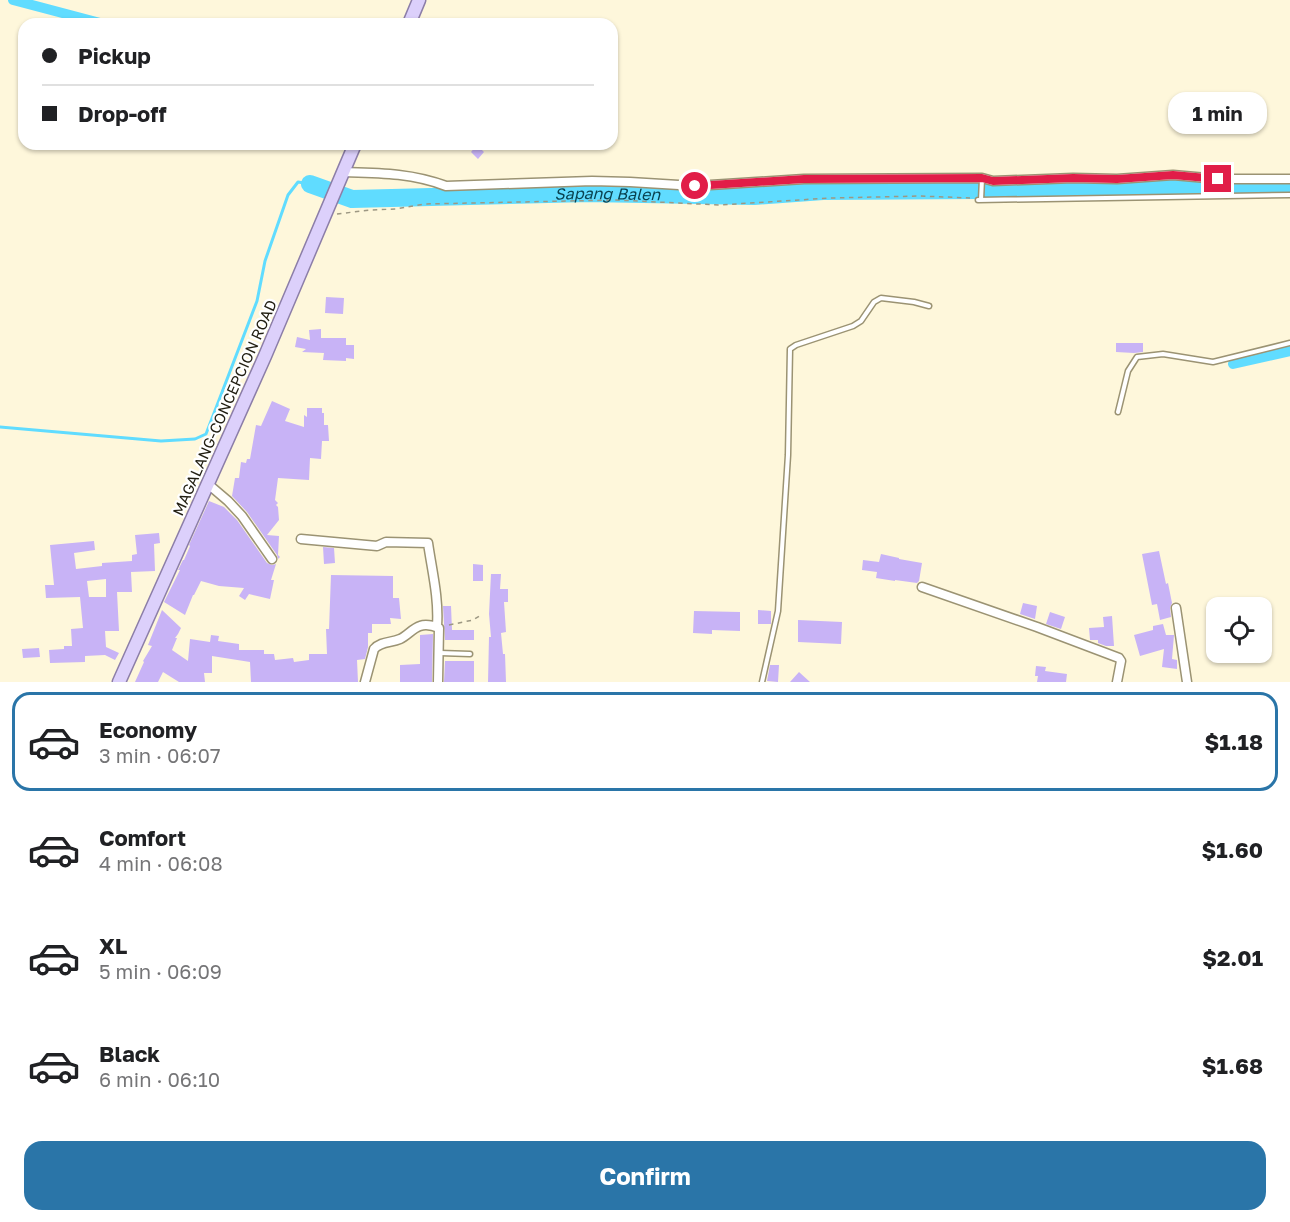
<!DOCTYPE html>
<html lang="en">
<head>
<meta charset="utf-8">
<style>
  :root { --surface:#fff; --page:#f6f6f6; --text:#202124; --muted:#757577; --line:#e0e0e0; --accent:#2a75a8 }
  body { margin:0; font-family:"Golos Text",sans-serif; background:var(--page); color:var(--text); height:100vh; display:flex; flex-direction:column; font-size:22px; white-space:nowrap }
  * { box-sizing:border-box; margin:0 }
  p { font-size:20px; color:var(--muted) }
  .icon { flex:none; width:33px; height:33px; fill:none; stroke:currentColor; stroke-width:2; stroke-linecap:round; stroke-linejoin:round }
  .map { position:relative; height:682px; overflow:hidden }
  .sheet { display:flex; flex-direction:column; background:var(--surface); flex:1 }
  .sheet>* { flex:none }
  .banner { position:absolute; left:18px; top:18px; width:600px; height:132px; border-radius:18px; box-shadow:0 2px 4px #0004; display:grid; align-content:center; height:132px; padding:0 24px; background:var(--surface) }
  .buttons { position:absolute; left:1206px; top:597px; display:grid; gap:12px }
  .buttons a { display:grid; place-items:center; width:66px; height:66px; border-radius:12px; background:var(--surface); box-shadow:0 2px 4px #0004; font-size:30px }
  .end { position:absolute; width:27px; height:27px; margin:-14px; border:8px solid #e11d48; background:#fff; box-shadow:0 0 0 3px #fff }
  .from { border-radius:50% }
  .bubble { position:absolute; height:42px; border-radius:18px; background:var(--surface); box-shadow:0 2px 4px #0004; font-size:20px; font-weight:700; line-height:42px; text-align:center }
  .banner b { display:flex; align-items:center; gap:21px; height:57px; font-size:22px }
  .banner b+b { border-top:2px solid var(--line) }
  .banner i { width:15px; height:15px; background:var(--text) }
  ul { padding:10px 0 0; list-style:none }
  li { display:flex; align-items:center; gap:18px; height:99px; margin:0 12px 9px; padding:0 12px; border:3px solid transparent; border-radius:18px }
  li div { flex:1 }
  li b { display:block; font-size:22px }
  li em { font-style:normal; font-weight:700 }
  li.current { border-color:var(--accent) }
  li>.icon { width:54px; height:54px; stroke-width:1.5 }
  .cta { display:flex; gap:12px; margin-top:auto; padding:12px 24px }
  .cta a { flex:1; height:69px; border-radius:18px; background:var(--accent); color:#fff; font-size:24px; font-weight:700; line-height:69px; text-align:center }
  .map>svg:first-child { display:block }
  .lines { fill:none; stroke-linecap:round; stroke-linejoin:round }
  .stream { stroke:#60dcff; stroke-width:3 }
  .canal { stroke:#60dcff; stroke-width:10 }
  .river { stroke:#60dcff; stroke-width:18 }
  .building { fill:#c8b3f6; fill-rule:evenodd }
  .service-casing { stroke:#9b9373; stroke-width:7 }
  .minor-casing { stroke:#9b9373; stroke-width:11 }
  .primary-casing { stroke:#8c7ea8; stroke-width:15 }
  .path { stroke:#9d9883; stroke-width:1.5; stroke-dasharray:4.5 4.5; stroke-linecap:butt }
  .service { stroke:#fff; stroke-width:4 }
  .minor { stroke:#fff; stroke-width:8 }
  .primary { stroke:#dcd0fb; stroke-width:12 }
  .route { stroke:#e11d48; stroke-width:8 }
  .labels { text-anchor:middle; stroke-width:4.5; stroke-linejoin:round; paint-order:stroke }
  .street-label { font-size:15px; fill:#211e11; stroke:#fff }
  .water-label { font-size:16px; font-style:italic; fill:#0a4351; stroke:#fff }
</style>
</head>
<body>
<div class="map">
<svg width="1290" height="682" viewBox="0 0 1290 682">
  <rect width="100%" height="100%" fill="#fef7db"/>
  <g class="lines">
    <!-- stream -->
    <path class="stream" d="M0,427L161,441L195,439L206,434L257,301L265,261L288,195L298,182L310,184"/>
    <!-- canal -->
    <path class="canal" d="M13,0L104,24
      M1233,364L1290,351"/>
    <!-- river -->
    <g class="river">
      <path id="s1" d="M310,184L352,199L588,193L754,196L823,191L980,190"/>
      <path d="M984,190L1290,188"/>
    </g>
  </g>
  <!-- building -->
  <path class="building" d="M477,145L484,152L478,159L471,152Z
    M326,297L344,298L343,314L325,313Z
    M321,329V338H346V345H354V359L346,358V361L323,360L324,353L302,352L306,349L295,347L297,337L310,340L309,330Z
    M1116,343H1143V352L1134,353L1116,352Z
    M272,401L290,409L285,421L304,427V415L307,417V408H322V413H324V425H328L329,441H322L321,459L310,458L309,480L278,478L275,500L278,503L276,505L278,507L279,520L267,535L279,536L278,555L280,557L278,559L277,555L247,512L232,496L235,478H239L241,462L246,463L247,459H250L256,425L261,426Z
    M209,501L224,507L237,520L267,563L272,565L276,564L271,580H274L270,599L249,594L245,600L239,596L244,588L219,586L201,581L194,595H193L185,615L164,602L180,570H178L183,560H184L190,546L189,545Z
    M159,533L160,543L154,544L155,571L131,572L132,592H117L119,631H105L106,647L119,653L115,660L105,655L85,656V662L50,663L49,650L64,649V646H72L71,629L83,628L80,597L46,598L45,585H54L50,545L94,541L95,550L74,553L76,569L102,566V563L132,561V555L137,554L135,535ZM106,579V597H89L87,581Z
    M323,547L334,548L335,563L324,564Z
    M1159,551L1166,584L1168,583L1172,603L1170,608L1171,617L1160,620L1157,604L1152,605L1142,554Z
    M881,554L899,558V559L922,563L919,581L917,583L895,580V581L876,578L877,572L862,570L863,560L879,562Z
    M473,564L483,565V581H473Z
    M491,574H501L500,589H508V602H504L506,632L501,633L503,654H505L506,682H488L489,637H491L489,614Z
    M331,575L393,576V598H399L401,619L390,618L391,624H372V633H368V647L365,659L357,660L358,682H251L250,662L212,656V673H204L205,682H179L163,672L158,682H135L144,662L143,661L152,646L148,645L162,610L181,628L178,634L175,638H177L172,650L188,661L190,639L210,642L211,635L219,636L218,641L239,644V650H264V654H274L275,660L293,658L294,662L309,660V654H327L326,629H329Z
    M1023,603L1037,606L1035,619L1020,614Z
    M443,606H451L452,630H474V640H445Z
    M758,610L771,611V624H758Z
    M694,611L740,612V631L712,630V634L693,633Z
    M1050,612L1065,617L1061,629L1046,624Z
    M1112,616L1114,646H1106L1098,643V640H1090L1089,628L1104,627L1103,617Z
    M798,620L842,622L841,644L798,642Z
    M1163,624L1166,635H1174L1172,659L1177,660V669L1162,667L1164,649L1140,656L1134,635L1153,630V626Z
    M433,634L432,682H400V665L420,664V635Z
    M39,648L40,657L23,658L22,649Z
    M445,661H474V682H444Z
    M770,665H779L778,682L767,681Z
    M1036,666L1046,667L1045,671L1067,674L1066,682H1037L1038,676H1035Z
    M799,672L810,682H790Z"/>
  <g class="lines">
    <defs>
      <path id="service" d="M978,200L1290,195
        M981,200L982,179
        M1118,412L1128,371L1137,357L1163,354L1213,362L1290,343
        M440,653L470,654
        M762,682L778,611L788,455L790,349L796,345L853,326L861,321L874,302L881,298L914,302L929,306"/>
      <path id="minor" d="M343,172C379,173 412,173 446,186L592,181L630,182L695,186L804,179L982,178L993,181L1073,178L1117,179L1173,175L1218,179H1290
        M208,484L228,501L242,516L272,559
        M301,539L377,546L386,542L428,543C432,571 439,598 437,626
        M922,587L1037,627L1119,658L1121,661L1117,682
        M1176,608L1187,682
        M365,682L374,649C381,641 391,643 400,639C407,636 413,628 420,626C426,624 434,626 439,628L438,682"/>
      <path id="primary" d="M409,24L419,0
        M119,682L265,356L355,144"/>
    </defs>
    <!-- service casing -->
    <use href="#service" class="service-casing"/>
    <!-- minor casing -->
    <use href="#minor" class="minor-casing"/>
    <!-- primary casing -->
    <use href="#primary" class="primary-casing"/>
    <!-- path -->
    <path class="path" d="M337,214L370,210L396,209L424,204L616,200L719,205L830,198L920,196L970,198
      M449,625L473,620L481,615"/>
    <!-- service -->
    <use href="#service" class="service"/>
    <!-- minor -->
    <use href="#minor" class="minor"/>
    <!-- primary -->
    <use href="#primary" class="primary"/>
  </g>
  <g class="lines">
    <!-- route -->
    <path class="route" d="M695,186L804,179L982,178L993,181L1073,178L1117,179L1173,175L1218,179"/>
  </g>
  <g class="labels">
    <!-- street labels -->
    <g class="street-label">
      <text transform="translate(225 408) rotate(-66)" y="5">MAGALANG-CONCEPCION ROAD</text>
    </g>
    <!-- water labels -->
    <g class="water-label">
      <text dy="6" stroke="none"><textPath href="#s1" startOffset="300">Sapang Balen</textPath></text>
    </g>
  </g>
</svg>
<div class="buttons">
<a><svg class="icon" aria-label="locate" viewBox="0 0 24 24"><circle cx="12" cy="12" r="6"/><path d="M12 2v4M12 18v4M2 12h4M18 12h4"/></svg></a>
</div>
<i class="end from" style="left:695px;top:186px"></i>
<i class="end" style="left:1218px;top:179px"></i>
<div class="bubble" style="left:1168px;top:92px;width:99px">1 min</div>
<div class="banner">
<b><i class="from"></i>Pickup</b>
<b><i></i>Drop-off</b>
</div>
</div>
<section class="sheet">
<ul>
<li class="current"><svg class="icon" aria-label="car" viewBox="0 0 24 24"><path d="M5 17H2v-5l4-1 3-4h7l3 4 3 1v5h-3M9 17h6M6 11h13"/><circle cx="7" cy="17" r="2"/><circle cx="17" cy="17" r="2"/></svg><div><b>Economy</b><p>3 min · 06:07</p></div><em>$1.18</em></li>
<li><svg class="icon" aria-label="car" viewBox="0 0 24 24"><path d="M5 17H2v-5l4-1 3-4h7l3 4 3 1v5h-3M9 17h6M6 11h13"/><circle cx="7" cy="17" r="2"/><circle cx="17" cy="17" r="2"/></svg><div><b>Comfort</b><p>4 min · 06:08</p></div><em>$1.60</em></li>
<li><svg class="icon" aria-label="car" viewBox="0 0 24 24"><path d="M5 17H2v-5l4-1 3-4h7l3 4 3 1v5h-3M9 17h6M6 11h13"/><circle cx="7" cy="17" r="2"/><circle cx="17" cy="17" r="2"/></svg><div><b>XL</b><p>5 min · 06:09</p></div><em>$2.01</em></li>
<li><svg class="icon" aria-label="car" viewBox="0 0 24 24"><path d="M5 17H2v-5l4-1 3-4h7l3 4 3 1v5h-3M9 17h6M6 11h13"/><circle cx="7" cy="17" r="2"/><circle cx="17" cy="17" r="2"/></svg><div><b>Black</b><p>6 min · 06:10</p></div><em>$1.68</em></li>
</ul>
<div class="cta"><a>Confirm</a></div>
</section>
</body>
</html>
